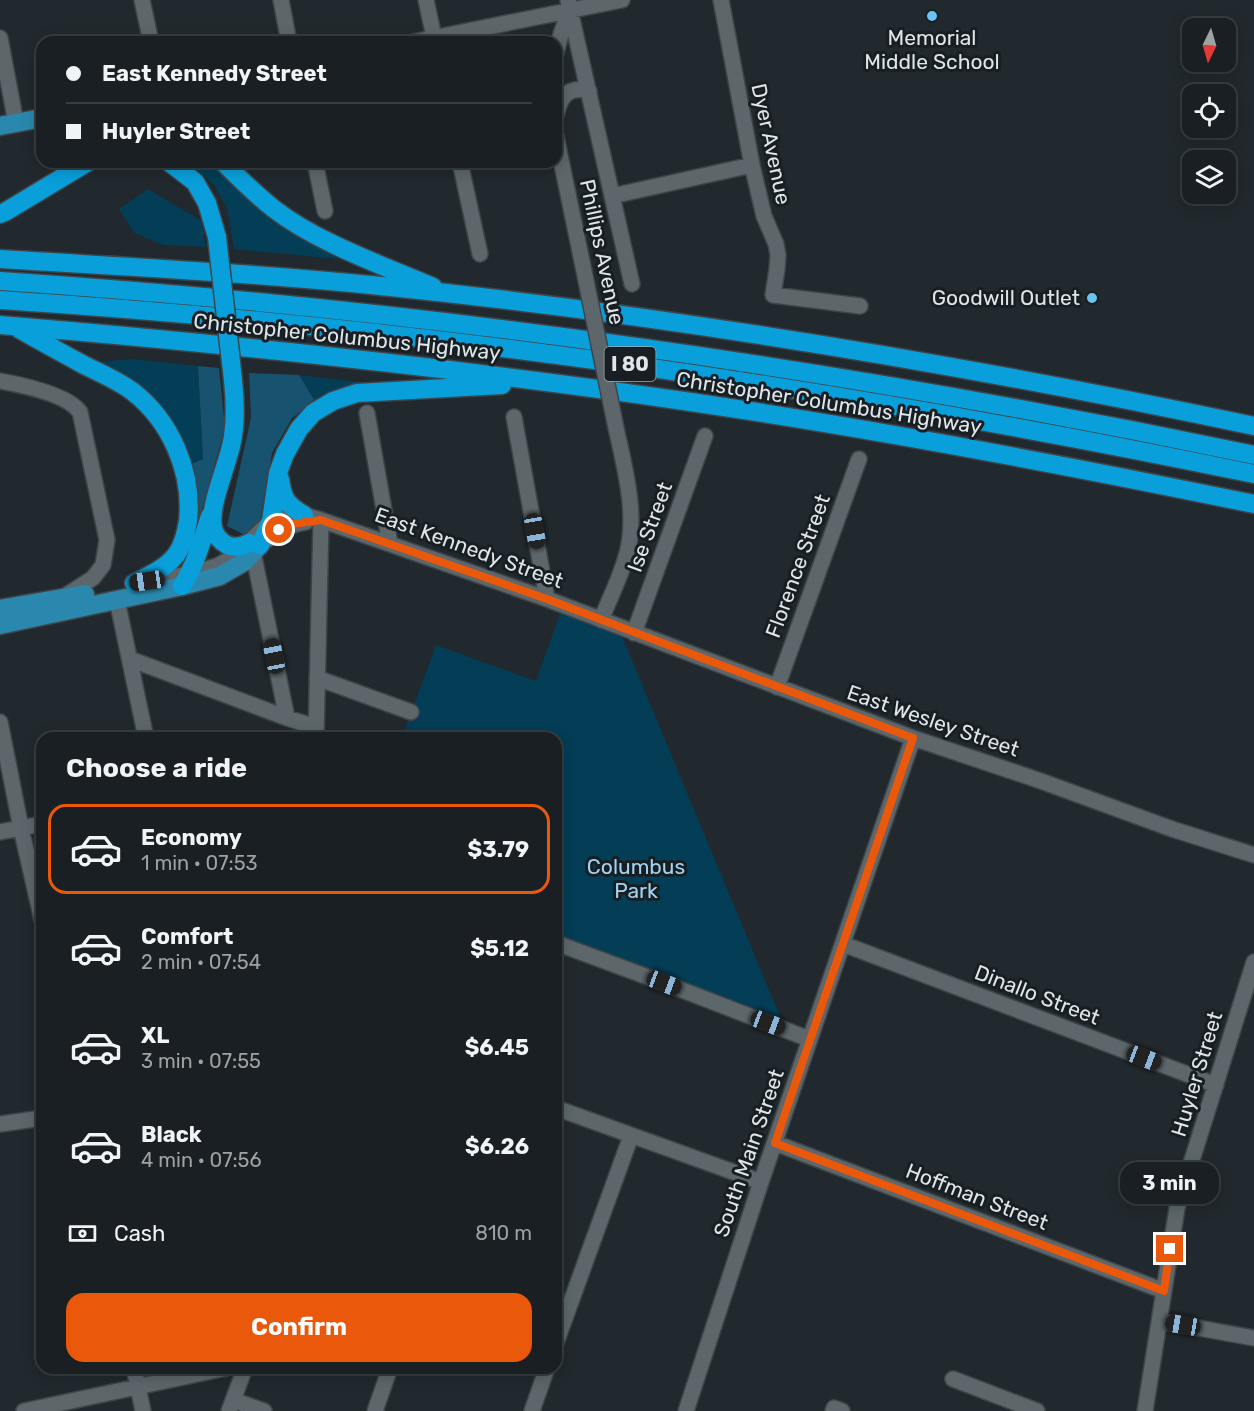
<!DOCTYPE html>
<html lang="en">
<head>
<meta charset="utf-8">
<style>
  :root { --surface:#191f22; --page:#262c2f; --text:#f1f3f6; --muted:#9fa2a5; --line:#373d40; --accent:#ea580c }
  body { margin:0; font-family:Rubik,sans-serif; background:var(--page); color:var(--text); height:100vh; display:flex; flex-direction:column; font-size:22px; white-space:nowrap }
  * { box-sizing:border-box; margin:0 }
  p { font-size:20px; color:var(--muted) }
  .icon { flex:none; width:33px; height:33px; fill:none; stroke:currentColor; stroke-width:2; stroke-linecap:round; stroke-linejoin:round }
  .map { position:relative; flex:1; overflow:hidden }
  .sheet { position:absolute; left:36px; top:732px; width:526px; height:642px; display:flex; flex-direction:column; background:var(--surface); border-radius:18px; box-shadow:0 3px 15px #0003,0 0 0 2px var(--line) }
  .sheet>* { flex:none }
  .top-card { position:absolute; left:36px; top:36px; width:526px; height:132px; border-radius:18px; box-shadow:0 3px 15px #0003,0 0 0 2px var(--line); display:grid; align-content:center; height:132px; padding:0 30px; background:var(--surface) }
  .needle { width:39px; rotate:185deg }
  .buttons { position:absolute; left:1182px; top:18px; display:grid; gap:12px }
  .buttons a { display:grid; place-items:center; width:54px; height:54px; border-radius:12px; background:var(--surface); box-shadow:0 3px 15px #0003,0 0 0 2px var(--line); font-size:30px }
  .end { position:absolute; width:27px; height:27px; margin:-14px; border:8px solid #ea580c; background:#fff; box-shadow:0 0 0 3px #fff }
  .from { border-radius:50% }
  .bubble { position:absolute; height:42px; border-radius:18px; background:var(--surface); box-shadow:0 3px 15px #0003,0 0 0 2px var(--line); font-size:20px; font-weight:700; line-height:42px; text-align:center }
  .car { position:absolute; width:18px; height:36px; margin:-18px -9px; border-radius:8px; box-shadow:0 0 4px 2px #0007; background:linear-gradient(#222 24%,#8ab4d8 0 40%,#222 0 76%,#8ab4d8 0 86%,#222 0) }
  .top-card b { display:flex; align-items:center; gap:21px; height:57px; font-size:22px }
  .top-card b+b { border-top:2px solid var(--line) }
  .top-card i { width:15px; height:15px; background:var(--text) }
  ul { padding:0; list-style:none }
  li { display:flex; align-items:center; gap:18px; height:90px; margin:0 12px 9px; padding:0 18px; border:3px solid transparent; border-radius:18px }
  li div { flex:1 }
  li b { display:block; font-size:22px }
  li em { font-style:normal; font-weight:700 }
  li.active { border-color:var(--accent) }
  li>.icon { width:54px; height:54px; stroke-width:1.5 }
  h2 { padding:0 30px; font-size:27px; line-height:72px }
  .pay { display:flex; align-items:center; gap:15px; height:66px; padding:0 30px; font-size:22px }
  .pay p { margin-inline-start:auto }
  .button { display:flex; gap:12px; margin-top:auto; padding:12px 30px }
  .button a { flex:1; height:69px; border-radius:18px; background:var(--accent); color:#fff; font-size:24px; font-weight:700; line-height:69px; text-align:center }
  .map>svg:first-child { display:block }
  .green { fill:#033d56 }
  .forest { fill:#17526f }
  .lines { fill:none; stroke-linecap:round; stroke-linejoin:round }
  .minor-casing { stroke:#3d4548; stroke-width:18 }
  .major-casing { stroke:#3d4548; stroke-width:21 }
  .highway-casing { stroke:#3d4548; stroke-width:21 }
  .minor { stroke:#5c666b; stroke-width:15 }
  .major { stroke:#2a88ae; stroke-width:18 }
  .highway { stroke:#099fda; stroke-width:18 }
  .minor-bridge-casing { stroke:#3d4548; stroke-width:18; stroke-linecap:butt }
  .highway-bridge-casing { stroke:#3d4548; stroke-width:21; stroke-linecap:butt }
  .minor-bridge { stroke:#5c666b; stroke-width:15 }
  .highway-bridge { stroke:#099fda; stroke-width:18 }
  .route { stroke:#ea580c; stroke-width:8 }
  .poi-dot { fill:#6bc3f2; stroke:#171f24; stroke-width:2 }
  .labels { text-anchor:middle; stroke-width:6; stroke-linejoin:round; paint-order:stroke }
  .shield { fill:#171f24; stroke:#a3aaad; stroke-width:1.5 }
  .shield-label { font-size:20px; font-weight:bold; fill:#dfe5e8 }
  .poi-label { font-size:21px; fill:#dfe5e8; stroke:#171f24 }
  .street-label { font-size:21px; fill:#dfe5e8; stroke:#171f24 }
  .park-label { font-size:21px; fill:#a5d3ef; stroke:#171f24 }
</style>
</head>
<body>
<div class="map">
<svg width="1254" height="1411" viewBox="0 0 1254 1411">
  <rect width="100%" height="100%" fill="#21292e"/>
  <!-- green -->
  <path class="green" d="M188,162H214L251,202L297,236L338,259L234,249L227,208L214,185Z
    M148,189L202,221L206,247L163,245L134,233L119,209Z
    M133,359L198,366L203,459L192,464L162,406L96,362Z
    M299,375L367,383L315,401Z
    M562,608L619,629L782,1021L557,937L556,738H402L436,645L536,681Z"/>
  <!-- forest -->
  <path class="forest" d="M198,366L219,368L225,428L198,523L192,464L203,459Z
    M249,373L299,375L315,401L292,418L272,453L260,521L245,535L227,526L251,418Z"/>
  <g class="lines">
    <defs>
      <path id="minor" d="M142,0L151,42
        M281,0L289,42
        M426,0L435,42
        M721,0L752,165L764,216L776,244L778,255L777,269L773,295L860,306
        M570,10L632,284
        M0,38L16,123
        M413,42L622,0
        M556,53L561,34L570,10L568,0
        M556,116C560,97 568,85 589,91
        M556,136L584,271
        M315,162L325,211
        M460,162L480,254
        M612,196L752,165
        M0,381C22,385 67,394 80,412L107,540L103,565L93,578L65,596
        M367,413L390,544
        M514,417L547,599
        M260,545C276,533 285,525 306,522
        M253,552L287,718
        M142,582L189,574L217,566L233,557L271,521L287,515H304L321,520L547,599L913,738L1038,780L1172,829L1254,855
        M117,600L146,738
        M601,620C609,600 619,580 625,560C639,519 625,469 616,428
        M634,633L705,436
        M130,659L287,718L316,727
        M317,678L411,712
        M777,687L859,459
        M0,722L21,828L42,920
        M316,738L321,520
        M0,832L42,824
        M556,943L664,983L809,1039
        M843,944L1216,1085
        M556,1108L761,1182
        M0,1124L42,1118
        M775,1143L1164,1291
        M1160,1321L1254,1338
        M556,1343L631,1136
        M134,1368L143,1411
        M953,1379L1037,1411
        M233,1400L264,1411
        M24,1411L226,1368
        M229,1411L245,1368
        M375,1411L390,1368
        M532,1411L547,1368
        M686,1411L761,1182L913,738
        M833,1411L834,1408L842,1411
        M1145,1411L1177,1208L1254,962"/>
      <path id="major" d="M0,126L42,118
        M0,609L85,594
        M0,625L182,586L220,576L244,562L260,545"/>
      <path id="highway" d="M169,162L195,182L207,203L217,237
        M223,162C239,178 256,195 274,209C318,243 382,265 433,287
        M0,214L5,212L88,162
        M0,259C127,267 254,273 381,286C674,316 966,365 1254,426
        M0,281C422,309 840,368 1254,455
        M0,300C422,327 840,388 1254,474
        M0,325C229,344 457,368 684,401C875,429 1065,465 1254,504
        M19,329C40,341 62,353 84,365C100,373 117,380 132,391C171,421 193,472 188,521C186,533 183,546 176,555C165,569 148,576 134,583
        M233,380C235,399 236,417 233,436C230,461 208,505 213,527C214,534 220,541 227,545C234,548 241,547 249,543
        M280,479C283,499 286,504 304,515
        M260,545L271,521L278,473L285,454L299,429L313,413L333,401L357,393L502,385
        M182,586C196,564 202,540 210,516"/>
    </defs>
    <!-- minor casing -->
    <use href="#minor" class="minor-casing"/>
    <!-- major casing -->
    <use href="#major" class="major-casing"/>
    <!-- highway casing -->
    <use href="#highway" class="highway-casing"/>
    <!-- minor -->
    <use href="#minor" class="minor"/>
    <!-- major -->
    <use href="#major" class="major"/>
    <!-- highway -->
    <use href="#highway" class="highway"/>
    <defs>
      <path id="minor-bridge" d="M584,271L616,428"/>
      <path id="highway-bridge" d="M217,237L233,380"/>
    </defs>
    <!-- minor-bridge casing -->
    <use href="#minor-bridge" class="minor-bridge-casing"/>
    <!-- highway-bridge casing -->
    <use href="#highway-bridge" class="highway-bridge-casing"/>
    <!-- minor-bridge -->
    <use href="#minor-bridge" class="minor-bridge"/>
    <!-- highway-bridge -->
    <use href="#highway-bridge" class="highway-bridge"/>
  </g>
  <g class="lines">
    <!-- route -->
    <path class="route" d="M279,530L292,524L321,520L547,599L913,738L775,1143L1164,1291L1170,1249"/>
  </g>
  <!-- markers -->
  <g class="poi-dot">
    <circle cx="932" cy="16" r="6"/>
    <circle cx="1092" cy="298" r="6"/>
  </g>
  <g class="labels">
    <!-- shield labels -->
    <rect class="shield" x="604.5" y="347" width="51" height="34" rx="4.5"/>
    <g class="shield-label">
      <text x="630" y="371">I 80</text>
    </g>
    <!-- poi labels -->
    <g class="poi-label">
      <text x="932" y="45">Memorial<tspan x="932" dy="24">Middle School</tspan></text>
      <text x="1080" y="305" text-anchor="end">Goodwill Outlet</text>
    </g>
    <!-- street labels -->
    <g class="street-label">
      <text transform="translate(771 144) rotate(78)" y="7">Dyer Avenue</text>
      <text transform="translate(602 252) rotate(78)" y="7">Phillips Avenue</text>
      <text transform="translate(347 337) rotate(6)" y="7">Christopher Columbus Highway</text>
      <text transform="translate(829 403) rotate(9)" y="7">Christopher Columbus Highway</text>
      <text transform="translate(650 527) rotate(-70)" y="7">Ise Street</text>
      <text transform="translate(469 548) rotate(20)" y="7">East Kennedy Street</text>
      <text transform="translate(798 566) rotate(-70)" y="7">Florence Street</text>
      <text transform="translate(933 721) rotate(19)" y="7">East Wesley Street</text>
      <text transform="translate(1037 995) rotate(21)" y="7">Dinallo Street</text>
      <text transform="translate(1197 1074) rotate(-73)" y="7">Huyler Street</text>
      <text transform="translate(749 1153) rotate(-71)" y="7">South Main Street</text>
      <text transform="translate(977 1197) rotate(21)" y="7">Hoffman Street</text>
    </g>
    <!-- park labels -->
    <g class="park-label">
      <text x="636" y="874">Columbus<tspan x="636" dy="24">Park</tspan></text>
    </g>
  </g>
</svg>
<div class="buttons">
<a><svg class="needle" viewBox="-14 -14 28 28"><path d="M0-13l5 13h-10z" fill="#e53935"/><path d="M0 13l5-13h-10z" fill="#9fa2a5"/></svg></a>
<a><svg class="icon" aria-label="locate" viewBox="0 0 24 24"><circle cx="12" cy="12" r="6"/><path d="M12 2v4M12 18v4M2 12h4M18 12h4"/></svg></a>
<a><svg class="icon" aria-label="layers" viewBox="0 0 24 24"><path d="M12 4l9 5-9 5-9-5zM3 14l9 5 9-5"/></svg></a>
</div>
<i class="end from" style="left:279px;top:530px"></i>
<i class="end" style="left:1170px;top:1249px"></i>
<div class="bubble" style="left:1120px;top:1162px;width:99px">3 min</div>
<i class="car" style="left:535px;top:531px;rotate:170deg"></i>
<i class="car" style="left:147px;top:581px;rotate:262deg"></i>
<i class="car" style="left:274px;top:656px;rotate:349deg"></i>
<i class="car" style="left:664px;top:983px;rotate:111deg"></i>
<i class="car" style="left:768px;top:1023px;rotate:111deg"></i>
<i class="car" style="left:1144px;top:1058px;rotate:111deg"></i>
<i class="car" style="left:1183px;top:1325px;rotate:280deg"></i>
<div class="top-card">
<b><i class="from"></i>East Kennedy Street</b>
<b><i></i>Huyler Street</b>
</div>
<section class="sheet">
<h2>Choose a ride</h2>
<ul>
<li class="active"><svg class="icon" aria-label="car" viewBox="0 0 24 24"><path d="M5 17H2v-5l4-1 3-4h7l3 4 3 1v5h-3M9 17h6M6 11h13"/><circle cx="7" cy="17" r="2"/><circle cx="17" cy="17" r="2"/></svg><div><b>Economy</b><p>1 min · 07:53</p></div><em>$3.79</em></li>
<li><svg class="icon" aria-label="car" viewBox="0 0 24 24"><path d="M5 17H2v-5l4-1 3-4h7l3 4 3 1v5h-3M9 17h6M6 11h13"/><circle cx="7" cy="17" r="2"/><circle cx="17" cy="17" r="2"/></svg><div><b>Comfort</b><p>2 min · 07:54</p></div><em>$5.12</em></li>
<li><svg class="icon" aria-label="car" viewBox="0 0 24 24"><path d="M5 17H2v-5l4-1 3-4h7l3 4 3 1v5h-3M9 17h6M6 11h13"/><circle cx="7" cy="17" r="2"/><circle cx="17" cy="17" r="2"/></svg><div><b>XL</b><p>3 min · 07:55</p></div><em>$6.45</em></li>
<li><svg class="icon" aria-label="car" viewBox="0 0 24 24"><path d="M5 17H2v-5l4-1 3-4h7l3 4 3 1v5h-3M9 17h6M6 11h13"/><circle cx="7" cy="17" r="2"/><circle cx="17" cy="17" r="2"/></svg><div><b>Black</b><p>4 min · 07:56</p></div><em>$6.26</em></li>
</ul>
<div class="pay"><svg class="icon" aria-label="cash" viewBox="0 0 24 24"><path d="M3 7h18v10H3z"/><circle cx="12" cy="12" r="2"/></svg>Cash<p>810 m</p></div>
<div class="button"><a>Confirm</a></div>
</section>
</div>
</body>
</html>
